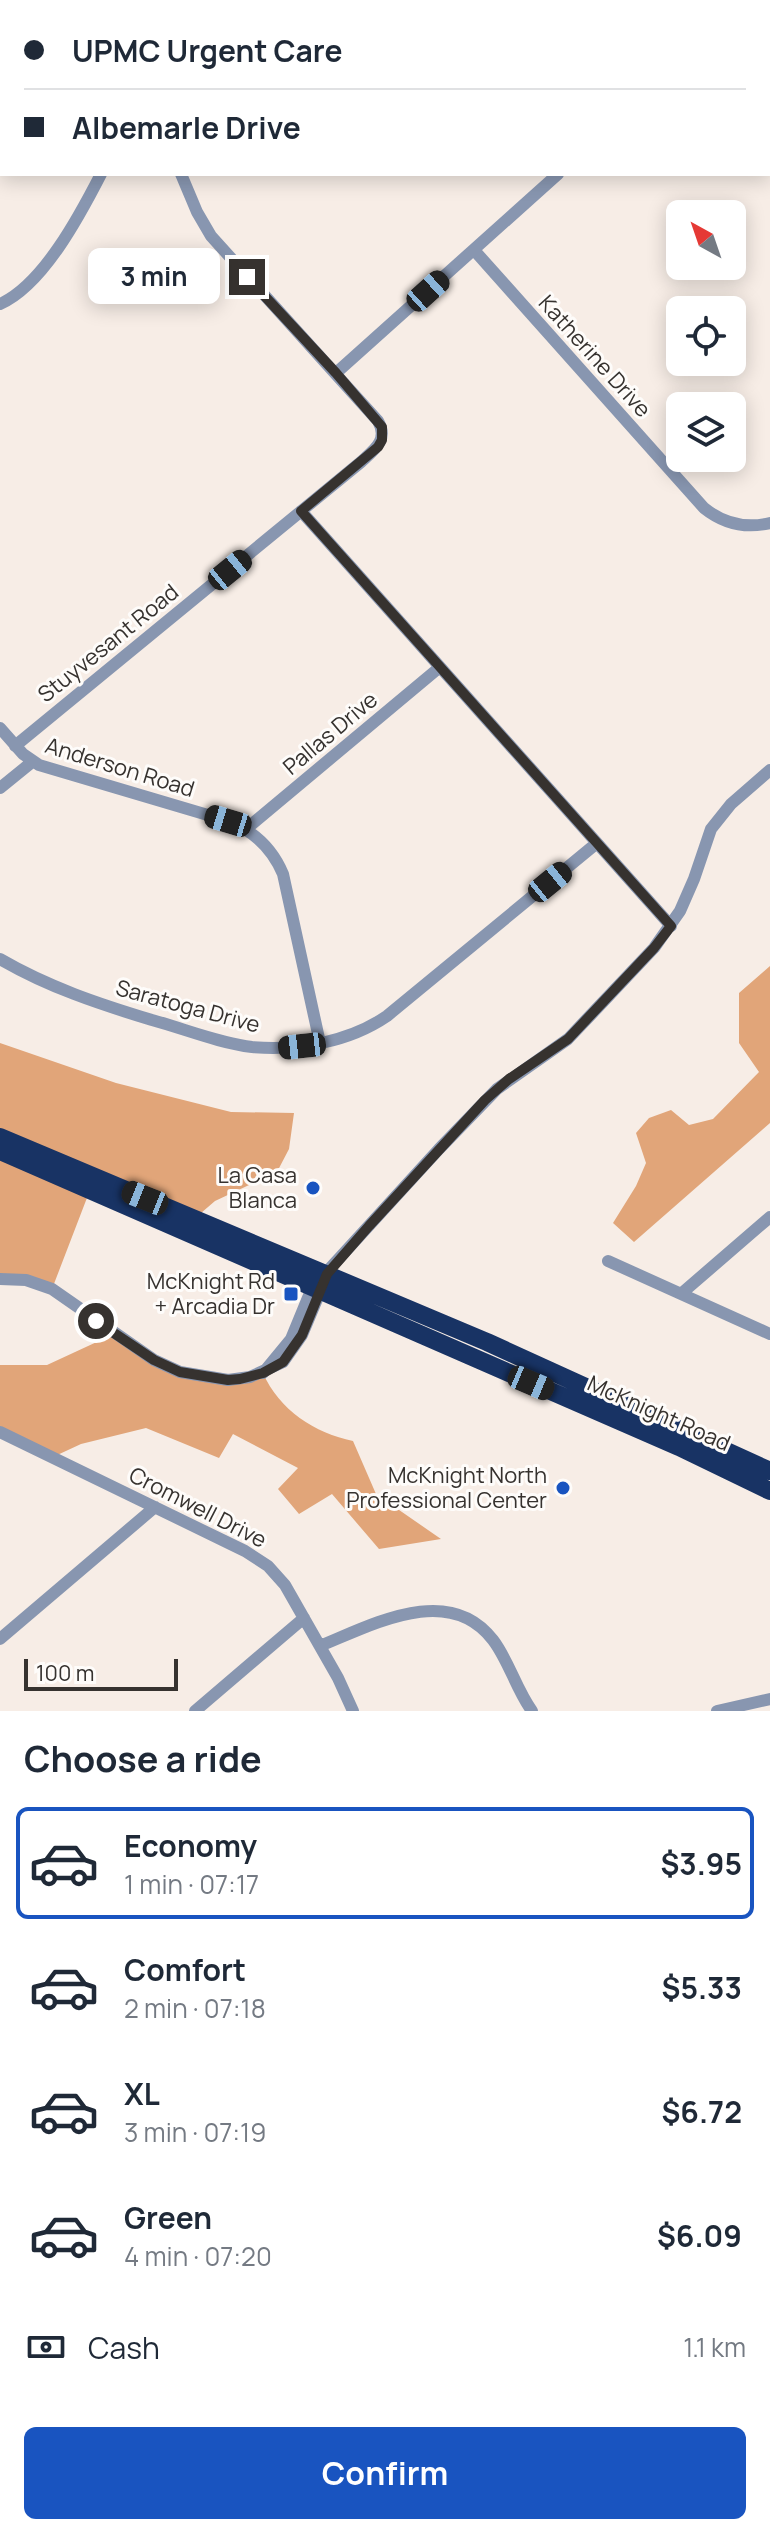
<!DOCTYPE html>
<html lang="en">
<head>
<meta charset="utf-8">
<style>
  :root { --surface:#fff; --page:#f6f6f7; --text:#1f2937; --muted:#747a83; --line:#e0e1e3; --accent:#1954c0 }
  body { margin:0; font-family:Manrope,sans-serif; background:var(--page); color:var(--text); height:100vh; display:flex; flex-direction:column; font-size:30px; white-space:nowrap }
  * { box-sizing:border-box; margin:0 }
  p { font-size:26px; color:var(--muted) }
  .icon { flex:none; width:44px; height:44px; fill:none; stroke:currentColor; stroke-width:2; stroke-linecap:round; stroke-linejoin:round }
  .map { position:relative; height:1711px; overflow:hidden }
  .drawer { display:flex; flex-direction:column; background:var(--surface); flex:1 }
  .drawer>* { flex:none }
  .hud { position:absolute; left:0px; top:0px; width:770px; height:176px; box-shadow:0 4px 20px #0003; display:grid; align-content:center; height:176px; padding:0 24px; background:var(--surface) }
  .needle { width:52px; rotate:320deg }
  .buttons { position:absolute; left:666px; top:200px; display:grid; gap:16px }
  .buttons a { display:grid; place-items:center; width:80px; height:80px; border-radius:12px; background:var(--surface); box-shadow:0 4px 20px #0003; font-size:40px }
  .scale { position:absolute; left:24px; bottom:20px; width:154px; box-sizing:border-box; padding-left:8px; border:4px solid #36322f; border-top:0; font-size:22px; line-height:28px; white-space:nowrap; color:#36322f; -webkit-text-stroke:6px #fefcfa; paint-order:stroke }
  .end { position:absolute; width:36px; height:36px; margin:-18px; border:10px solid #36322f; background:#fff; box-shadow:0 0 0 4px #fff }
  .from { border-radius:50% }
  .bubble { position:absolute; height:56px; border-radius:12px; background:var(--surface); box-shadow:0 4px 20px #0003; font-size:26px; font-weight:700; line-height:56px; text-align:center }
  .car { position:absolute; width:24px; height:48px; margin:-24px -12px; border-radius:10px; box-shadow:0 0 6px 2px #0007; background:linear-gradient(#222 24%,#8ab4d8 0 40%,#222 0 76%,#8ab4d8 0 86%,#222 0) }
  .hud b { display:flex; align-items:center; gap:28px; height:76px; font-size:30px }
  .hud b+b { border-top:2px solid var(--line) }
  .hud i { width:20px; height:20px; background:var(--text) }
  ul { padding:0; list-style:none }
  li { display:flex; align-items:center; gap:24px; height:112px; margin:0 16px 12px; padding:0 8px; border:4px solid transparent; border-radius:12px }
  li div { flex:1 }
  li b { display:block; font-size:30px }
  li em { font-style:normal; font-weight:700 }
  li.active { border-color:var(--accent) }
  li>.icon { width:72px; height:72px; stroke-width:1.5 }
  h2 { padding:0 24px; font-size:36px; line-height:96px }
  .pay { display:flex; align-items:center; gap:20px; height:88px; padding:0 24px; font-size:30px }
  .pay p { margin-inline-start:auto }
  .button { display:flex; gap:16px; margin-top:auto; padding:16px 24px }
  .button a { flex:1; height:92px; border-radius:12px; background:var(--accent); color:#fff; font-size:32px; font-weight:700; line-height:92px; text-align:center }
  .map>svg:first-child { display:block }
  .forest { fill:#e1a579 }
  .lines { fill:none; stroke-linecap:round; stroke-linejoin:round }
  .minor { stroke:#8896b0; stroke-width:12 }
  .highway { stroke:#183364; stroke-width:18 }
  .route { stroke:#36322f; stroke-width:10 }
  .poi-dot { fill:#1954c0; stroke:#fefcfa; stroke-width:3 }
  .labels { text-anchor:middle; stroke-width:6; stroke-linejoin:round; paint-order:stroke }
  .street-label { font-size:22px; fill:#36322f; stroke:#fefcfa }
  .poi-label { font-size:22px; fill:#36322f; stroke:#fefcfa; text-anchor:end }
</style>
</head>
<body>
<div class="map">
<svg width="770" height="1711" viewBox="0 0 770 1711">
  <rect width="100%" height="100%" fill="#f7ede6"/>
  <!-- forest -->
  <path class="forest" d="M770,966V1123L634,1242L613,1223L636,1186L646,1163L636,1133L649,1118L671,1110L689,1125L713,1119L759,1072L739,1043V993Z
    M0,1043L116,1083L231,1112L294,1113L289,1149L277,1172L215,1201L194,1219L0,1137Z
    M0,1151L90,1190L52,1289L0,1279Z
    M114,1334L136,1350L204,1377L263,1373C279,1410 315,1433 353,1441L376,1494L441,1539L379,1549L332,1494L299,1514L278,1489L298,1468L233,1434L219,1458L146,1428L81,1444L53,1457L0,1432V1365H47Z"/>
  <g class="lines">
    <!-- minor -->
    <path class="minor" d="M109,0V2
      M235,2L237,0
      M768,58L770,60
      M474,250L704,508C724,524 745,529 770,523
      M0,304C43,285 80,215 101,174
      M336,373L558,174
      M301,511L671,926
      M0,728L23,754L39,765L228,821C254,831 272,848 283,874L320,1043
      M15,746L361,462C374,450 389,440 378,421L211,236L197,212L181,174
      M0,788L32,762
      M246,829L440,667
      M0,959C48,987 99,1004 152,1020C185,1029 219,1043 252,1047C298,1051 349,1042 387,1016L597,843
      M608,1261L770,1334
      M0,1279L26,1280L52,1289L154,1360L180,1372L228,1380L250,1377L283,1362L302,1335L323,1285
      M682,1293L770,1217
      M263,1373L291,1339L312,1288L439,1149L497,1089L568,1039L654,948L680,911L694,879L711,829L731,804L770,770
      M0,1432L245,1551L268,1566L285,1585L338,1678L353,1711
      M0,1639L155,1507
      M320,1646C372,1625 449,1582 493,1640C509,1661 516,1689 532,1711
      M195,1711L304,1618
      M717,1711L770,1699"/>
    <!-- highway -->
    <path class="highway" d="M0,1137L487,1342L770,1471
      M0,1151L679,1447L770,1491"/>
  </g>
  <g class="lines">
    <!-- route -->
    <path class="route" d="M96,1321L154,1360L180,1372L228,1380L240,1379L263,1373L283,1362L302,1335L327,1274L369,1226L485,1100L509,1079L568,1039L654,948L671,926L301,511L378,447L382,440V427L336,373L247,277"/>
  </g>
  <!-- markers -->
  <g class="poi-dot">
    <circle cx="313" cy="1188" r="8"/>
    <rect x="283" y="1286" width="16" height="16" rx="4"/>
    <circle cx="563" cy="1488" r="8"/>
  </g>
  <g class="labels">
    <!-- street labels -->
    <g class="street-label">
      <text transform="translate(595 356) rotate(48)" y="8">Katherine Drive</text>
      <text transform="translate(108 643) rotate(-39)" y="8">Stuyvesant Road</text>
      <text transform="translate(330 733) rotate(-40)" y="8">Pallas Drive</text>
      <text transform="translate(120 767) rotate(17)" y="8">Anderson Road</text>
      <text transform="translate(188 1006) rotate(15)" y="8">Saratoga Drive</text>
      <text transform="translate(659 1413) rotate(24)" y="8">McKnight Road</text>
      <text transform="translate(198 1507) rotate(27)" y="8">Cromwell Drive</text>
    </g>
    <!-- poi labels -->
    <g class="poi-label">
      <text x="297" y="1183">La Casa<tspan x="297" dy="25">Blanca</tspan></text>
      <text x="275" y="1289">McKnight Rd<tspan x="275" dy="25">+ Arcadia Dr</tspan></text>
      <text x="547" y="1483">McKnight North<tspan x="547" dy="25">Professional Center</tspan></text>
    </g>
  </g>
</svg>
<div class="buttons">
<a><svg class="needle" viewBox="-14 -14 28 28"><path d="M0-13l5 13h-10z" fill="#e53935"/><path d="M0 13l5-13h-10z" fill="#747a83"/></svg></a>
<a><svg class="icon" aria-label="locate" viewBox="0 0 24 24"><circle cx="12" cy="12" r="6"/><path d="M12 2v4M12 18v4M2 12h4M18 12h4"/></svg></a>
<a><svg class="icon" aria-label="layers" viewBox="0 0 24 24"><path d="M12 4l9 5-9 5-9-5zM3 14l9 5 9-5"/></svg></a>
</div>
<div class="scale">100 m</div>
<i class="end from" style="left:96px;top:1321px"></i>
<i class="end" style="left:247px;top:277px"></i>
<div class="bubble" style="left:88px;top:248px;width:132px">3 min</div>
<i class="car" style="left:428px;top:291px;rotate:48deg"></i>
<i class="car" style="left:230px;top:570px;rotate:51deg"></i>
<i class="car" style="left:228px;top:821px;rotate:287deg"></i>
<i class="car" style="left:550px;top:882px;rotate:51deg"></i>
<i class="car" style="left:302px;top:1046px;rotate:264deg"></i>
<i class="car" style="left:145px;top:1198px;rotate:292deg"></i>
<i class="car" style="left:531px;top:1383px;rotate:113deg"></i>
<div class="hud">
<b><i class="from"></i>UPMC Urgent Care</b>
<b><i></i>Albemarle Drive</b>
</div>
</div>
<section class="drawer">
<h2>Choose a ride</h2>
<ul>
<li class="active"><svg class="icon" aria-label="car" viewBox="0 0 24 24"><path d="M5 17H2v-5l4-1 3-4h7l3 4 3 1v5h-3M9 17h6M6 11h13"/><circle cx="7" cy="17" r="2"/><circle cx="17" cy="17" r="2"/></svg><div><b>Economy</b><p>1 min · 07:17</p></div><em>$3.95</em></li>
<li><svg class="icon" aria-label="car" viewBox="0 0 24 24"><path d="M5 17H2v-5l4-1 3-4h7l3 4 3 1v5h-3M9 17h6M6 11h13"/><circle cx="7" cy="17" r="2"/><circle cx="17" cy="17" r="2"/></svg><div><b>Comfort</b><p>2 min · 07:18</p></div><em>$5.33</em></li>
<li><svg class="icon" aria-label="car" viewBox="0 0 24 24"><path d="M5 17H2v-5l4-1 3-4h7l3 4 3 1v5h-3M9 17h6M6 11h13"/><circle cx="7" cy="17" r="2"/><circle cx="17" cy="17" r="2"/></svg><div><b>XL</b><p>3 min · 07:19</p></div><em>$6.72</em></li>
<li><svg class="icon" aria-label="car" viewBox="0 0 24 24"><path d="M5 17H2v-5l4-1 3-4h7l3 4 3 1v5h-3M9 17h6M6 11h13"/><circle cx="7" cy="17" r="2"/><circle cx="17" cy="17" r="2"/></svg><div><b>Green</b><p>4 min · 07:20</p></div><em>$6.09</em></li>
</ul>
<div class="pay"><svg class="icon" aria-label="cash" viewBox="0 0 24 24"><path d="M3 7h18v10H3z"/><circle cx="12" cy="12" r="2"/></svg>Cash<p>1.1 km</p></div>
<div class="button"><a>Confirm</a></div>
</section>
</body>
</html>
